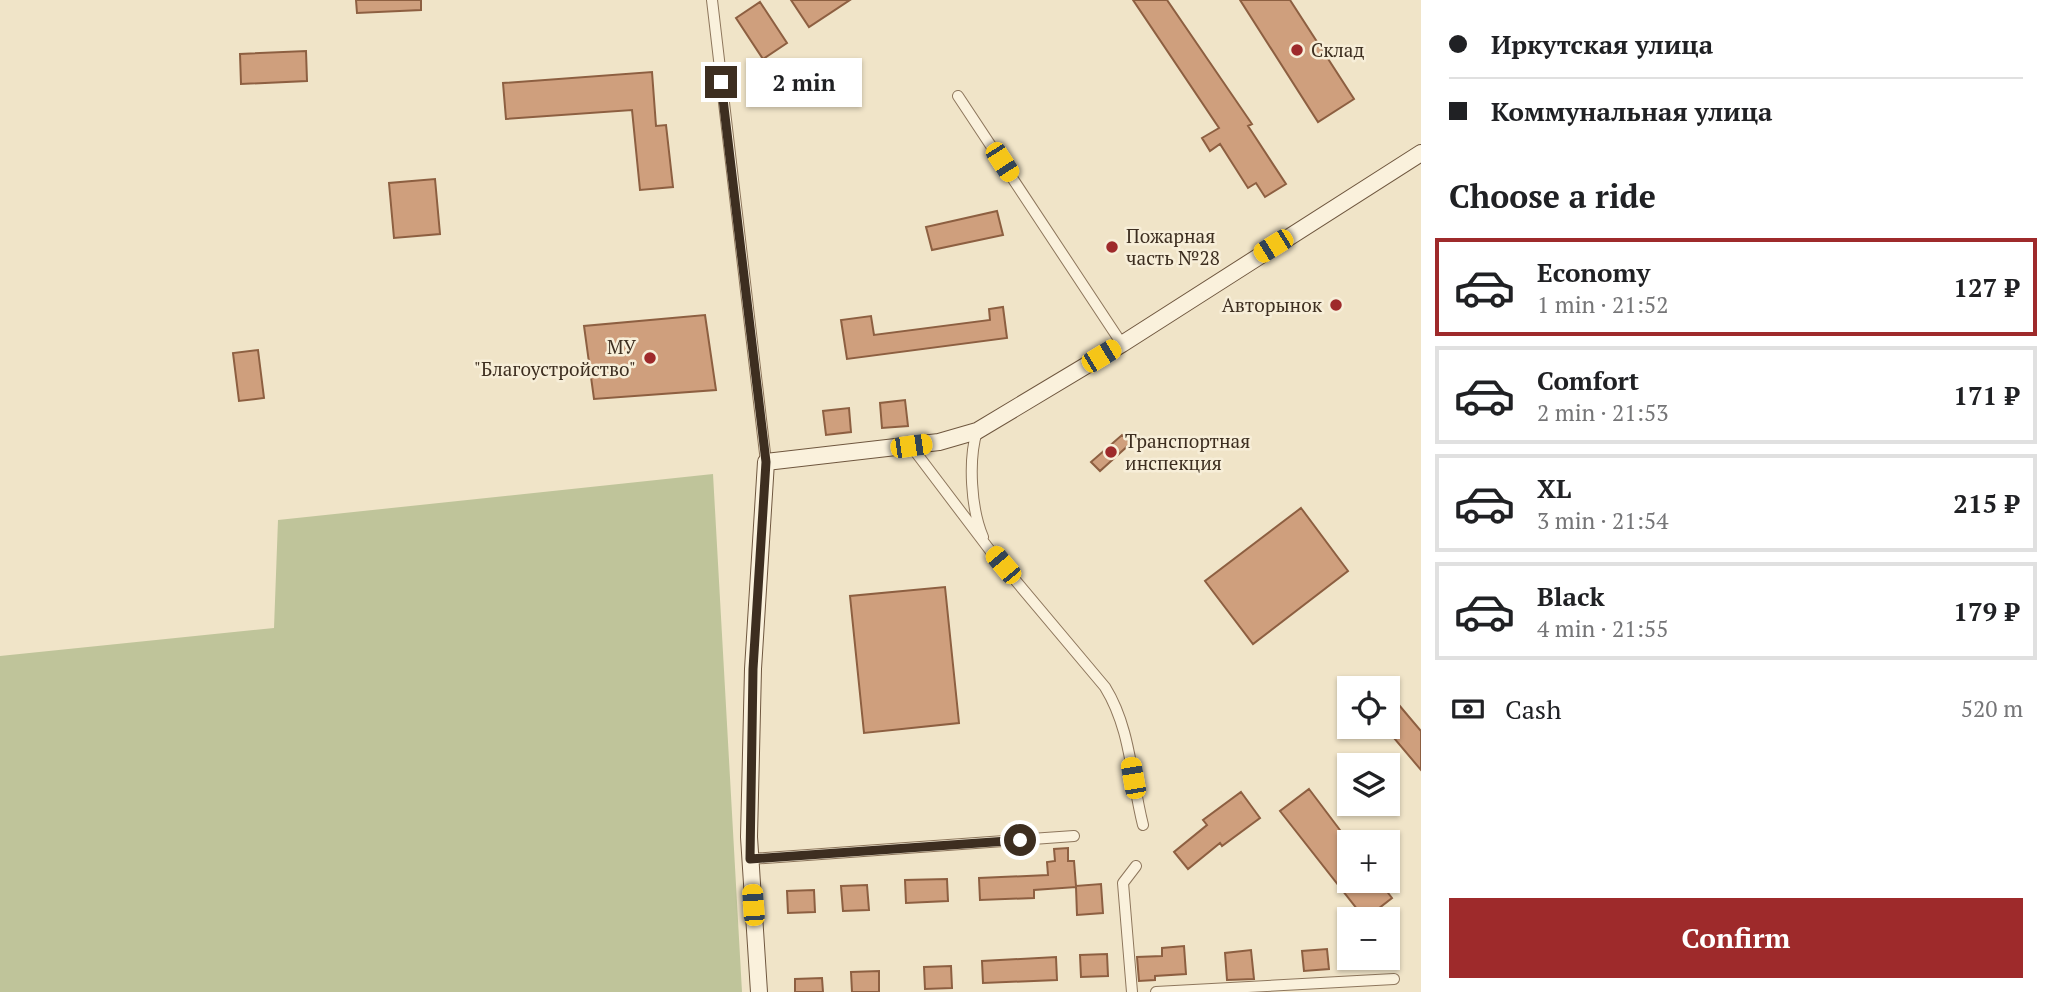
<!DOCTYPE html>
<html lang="en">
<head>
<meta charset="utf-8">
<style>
  :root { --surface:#fff; --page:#f6f6f6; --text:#202124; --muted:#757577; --line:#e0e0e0; --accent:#9e2a2b }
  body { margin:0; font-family:"PT Serif",serif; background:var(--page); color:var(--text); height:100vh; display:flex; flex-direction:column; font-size:26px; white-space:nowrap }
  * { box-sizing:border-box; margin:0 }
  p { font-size:23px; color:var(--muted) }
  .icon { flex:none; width:38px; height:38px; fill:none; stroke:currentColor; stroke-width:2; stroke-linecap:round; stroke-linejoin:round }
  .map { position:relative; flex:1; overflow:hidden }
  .details { display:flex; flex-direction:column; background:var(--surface); width:630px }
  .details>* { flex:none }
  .guide { display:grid; align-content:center; height:154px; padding:0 28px; background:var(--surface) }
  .tools { position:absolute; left:1337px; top:676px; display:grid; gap:14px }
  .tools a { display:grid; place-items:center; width:63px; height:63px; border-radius:0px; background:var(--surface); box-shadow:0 2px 5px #0004; font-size:35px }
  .end { position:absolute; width:32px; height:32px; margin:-16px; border:9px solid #3d2e20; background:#fff; box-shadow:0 0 0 4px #fff }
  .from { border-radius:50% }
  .bubble { position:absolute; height:49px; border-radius:0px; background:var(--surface); box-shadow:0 2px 5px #0004; font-size:23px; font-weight:800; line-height:49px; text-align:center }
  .car { position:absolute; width:21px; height:42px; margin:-21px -10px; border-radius:9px; box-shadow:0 0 5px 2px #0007; background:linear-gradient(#f5c518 24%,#345 0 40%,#f5c518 0 76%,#345 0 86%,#f5c518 0) }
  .guide b { display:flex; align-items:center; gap:24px; height:66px; font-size:26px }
  .guide b+b { border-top:2px solid var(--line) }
  .guide i { width:18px; height:18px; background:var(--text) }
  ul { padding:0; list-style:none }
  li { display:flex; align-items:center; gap:21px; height:98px; margin:0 14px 10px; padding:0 14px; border:4px solid var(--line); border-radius:0px }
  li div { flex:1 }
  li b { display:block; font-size:26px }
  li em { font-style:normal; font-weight:800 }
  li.on { border-color:var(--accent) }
  li>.icon { width:63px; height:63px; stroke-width:1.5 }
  h2 { padding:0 28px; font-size:32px; line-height:84px }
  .pay { display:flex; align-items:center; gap:18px; height:77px; padding:0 28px; font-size:26px }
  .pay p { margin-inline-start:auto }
  .primary-button { display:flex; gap:14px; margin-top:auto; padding:14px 28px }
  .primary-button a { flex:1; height:80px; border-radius:0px; background:var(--accent); color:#fff; font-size:28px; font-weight:800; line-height:80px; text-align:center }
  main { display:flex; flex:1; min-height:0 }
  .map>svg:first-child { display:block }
  .cemetery { fill:#bfc49a }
  .building { fill:#cf9f7d; stroke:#8d5f41; stroke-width:2 }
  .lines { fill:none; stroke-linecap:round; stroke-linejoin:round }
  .street-casing { stroke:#8d765c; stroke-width:12 }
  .secondary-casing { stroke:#6f573f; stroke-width:18 }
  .street { stroke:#faf1dc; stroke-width:10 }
  .secondary { stroke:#faf1dc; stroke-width:16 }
  .route { stroke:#3d2e20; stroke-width:9 }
  .poi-dot { fill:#9e2a2b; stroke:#f7eed8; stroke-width:2.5 }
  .labels { text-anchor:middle; stroke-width:5; stroke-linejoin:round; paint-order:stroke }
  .poi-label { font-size:19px; fill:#3d2e20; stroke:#f7eed8; text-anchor:start }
</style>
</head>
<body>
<main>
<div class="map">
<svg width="1421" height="992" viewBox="0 0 1421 992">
  <rect width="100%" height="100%" fill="#f0e4c8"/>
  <!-- cemetery -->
  <path class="cemetery" d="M713,474L742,992H0V656L274,628L278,520Z"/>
  <!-- building -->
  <path class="building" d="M356,0H421V10L357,13Z
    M791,0H850L809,27Z
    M1133,0H1167L1252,124L1248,126L1286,184L1265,197L1256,183L1248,188L1220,144L1210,151L1202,138L1219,128Z
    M1240,0H1290L1354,99L1318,122Z
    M760,2L787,43L763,59L736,18Z
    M306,51L307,81L241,84L240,54Z
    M652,72L656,126L666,125L673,187L640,190L632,110L506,119L503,83Z
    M435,179L440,234L394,238L389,183Z
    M997,211L1003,235L932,250L926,227Z
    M1003,307L1007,338L847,359L841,320L871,316L874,335L990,320L989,309Z
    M705,315L716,390L594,399L584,326Z
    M258,350L264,398L239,401L233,353Z
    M905,400L908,426L882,428L880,403Z
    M849,408L851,432L826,435L823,411Z
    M1122,435L1131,443L1100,471L1091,462Z
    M1301,508L1348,571L1253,644L1205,581Z
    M945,587L959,723L864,733L850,596Z
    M1388,692L1421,731V770L1388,731Z
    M1309,789L1349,842V880H1378L1392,898L1365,919L1280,811Z
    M1241,792L1260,818L1222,846L1220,843L1188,869L1174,852L1207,825L1203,820Z
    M1068,848V861H1074L1076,886L1101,884L1103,913L1077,915L1076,887L1034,890V898L980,900L979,878L1048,875L1047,862L1055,861L1054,849Z
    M947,879L948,901L906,903L905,880Z
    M867,885L869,910L843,911L841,886Z
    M814,890L815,912L788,913L787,891Z
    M1184,946L1186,974L1155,976V980L1139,981L1137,957L1162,956V948Z
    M1327,949L1329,969L1304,971L1302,951Z
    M1251,950L1254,979L1227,980L1225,953Z
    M1107,954L1108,976L1081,977L1080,955Z
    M1056,957L1057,980L983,983L982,961Z
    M951,966L952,988L925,989L924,967Z
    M879,971V992H852L851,972Z
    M822,978L823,992H795V979Z"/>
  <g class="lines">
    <defs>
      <path id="street" d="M712,0L766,462
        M958,96L1122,344
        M977,431C968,460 971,509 983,537
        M911,446L989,549L1105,687C1131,729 1131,778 1143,825
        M750,859L1074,836
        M1132,992L1123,883L1136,866
        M1156,992L1394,979"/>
      <path id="secondary" d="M759,992L749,837L753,669L766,462L939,442L977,431L1122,344L1421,153"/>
    </defs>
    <!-- street casing -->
    <use href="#street" class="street-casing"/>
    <!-- secondary casing -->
    <use href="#secondary" class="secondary-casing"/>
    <!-- street -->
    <use href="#street" class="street"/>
    <!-- secondary -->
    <use href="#secondary" class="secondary"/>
  </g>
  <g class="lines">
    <!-- route -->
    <path class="route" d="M721,82L766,462L753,669L750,859L1020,840"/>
  </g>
  <!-- markers -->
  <g class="poi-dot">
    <circle cx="1297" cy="50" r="7"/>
    <circle cx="1112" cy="247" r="7"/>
    <circle cx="1336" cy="305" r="7"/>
    <circle cx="650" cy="358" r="7"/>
    <circle cx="1111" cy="452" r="7"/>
  </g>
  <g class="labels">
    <!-- poi labels -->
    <g class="poi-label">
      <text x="1311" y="57">Склад</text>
      <text x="1126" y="243">Пожарная<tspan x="1126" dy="22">часть №28</tspan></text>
      <text x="1322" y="312" text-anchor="end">Авторынок</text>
      <text x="636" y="354" text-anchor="end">МУ<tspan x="636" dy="22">"Благоустройство"</tspan></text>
      <text x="1125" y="448">Транспортная<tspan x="1125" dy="22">инспекция</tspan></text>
    </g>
  </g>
</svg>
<div class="tools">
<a><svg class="icon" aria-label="locate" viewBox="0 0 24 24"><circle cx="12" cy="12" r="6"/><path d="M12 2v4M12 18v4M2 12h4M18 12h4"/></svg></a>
<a><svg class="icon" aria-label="layers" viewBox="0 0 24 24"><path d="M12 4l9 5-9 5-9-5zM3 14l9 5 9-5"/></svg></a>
<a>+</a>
<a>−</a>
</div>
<i class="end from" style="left:1020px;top:840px"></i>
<i class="end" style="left:721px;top:82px"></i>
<div class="bubble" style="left:746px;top:58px;width:116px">2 min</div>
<i class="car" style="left:1002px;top:162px;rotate:147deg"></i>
<i class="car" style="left:1273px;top:246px;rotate:238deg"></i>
<i class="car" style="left:1101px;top:356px;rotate:59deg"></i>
<i class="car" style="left:911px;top:446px;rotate:82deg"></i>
<i class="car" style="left:1003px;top:565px;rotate:320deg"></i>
<i class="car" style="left:1133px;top:778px;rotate:350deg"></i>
<i class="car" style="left:753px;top:905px;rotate:356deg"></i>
</div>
<section class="details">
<div class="guide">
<b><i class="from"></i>Иркутская улица</b>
<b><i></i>Коммунальная улица</b>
</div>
<h2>Choose a ride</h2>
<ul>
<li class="on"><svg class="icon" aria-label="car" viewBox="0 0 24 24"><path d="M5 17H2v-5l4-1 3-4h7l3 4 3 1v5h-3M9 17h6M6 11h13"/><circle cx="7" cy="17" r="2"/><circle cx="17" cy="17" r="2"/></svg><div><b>Economy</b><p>1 min · 21:52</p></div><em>127 ₽</em></li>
<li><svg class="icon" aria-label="car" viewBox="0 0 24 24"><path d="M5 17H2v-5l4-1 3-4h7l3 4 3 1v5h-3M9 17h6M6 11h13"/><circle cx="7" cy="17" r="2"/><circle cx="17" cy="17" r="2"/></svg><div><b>Comfort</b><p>2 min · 21:53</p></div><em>171 ₽</em></li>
<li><svg class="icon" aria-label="car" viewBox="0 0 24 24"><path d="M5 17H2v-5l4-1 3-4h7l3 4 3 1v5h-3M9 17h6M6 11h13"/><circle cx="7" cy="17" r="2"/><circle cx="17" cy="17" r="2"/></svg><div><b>XL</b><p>3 min · 21:54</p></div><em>215 ₽</em></li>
<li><svg class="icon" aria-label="car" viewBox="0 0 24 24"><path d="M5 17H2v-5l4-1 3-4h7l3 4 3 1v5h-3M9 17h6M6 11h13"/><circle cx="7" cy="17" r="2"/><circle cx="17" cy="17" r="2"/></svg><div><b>Black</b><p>4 min · 21:55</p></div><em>179 ₽</em></li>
</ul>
<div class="pay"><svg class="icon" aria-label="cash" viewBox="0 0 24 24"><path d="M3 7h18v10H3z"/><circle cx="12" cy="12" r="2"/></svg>Cash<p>520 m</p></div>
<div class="primary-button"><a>Confirm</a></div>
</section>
</main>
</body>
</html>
